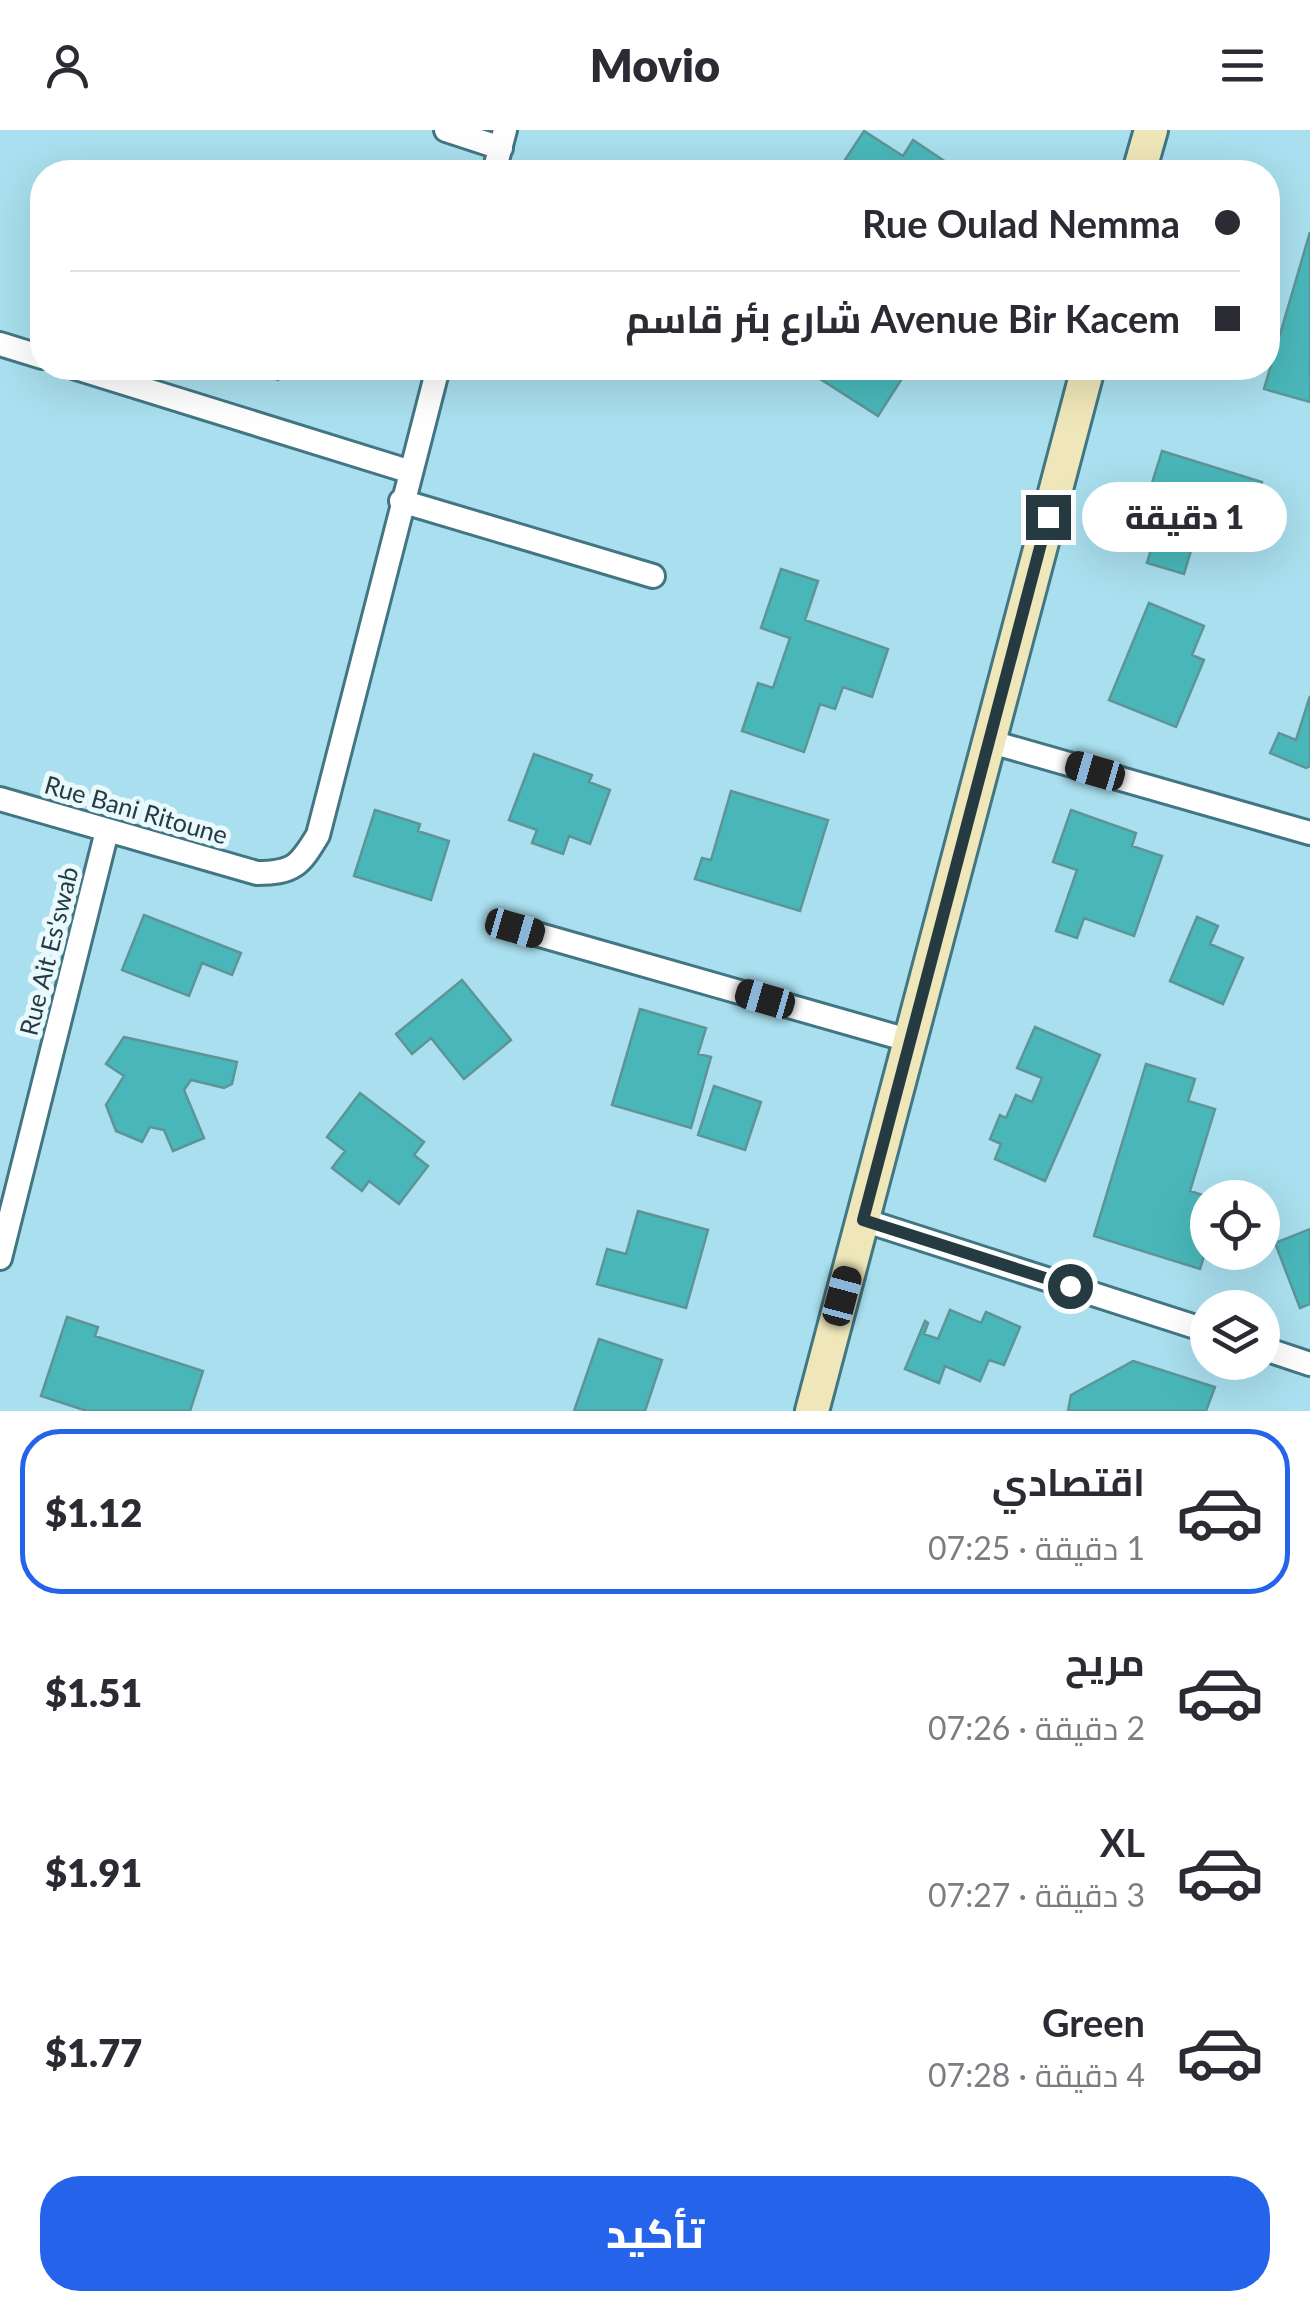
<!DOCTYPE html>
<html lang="ar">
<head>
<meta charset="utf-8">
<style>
  :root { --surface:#fff; --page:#f2f2f3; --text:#2b2b33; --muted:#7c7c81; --line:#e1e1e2; --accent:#2563eb }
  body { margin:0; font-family:Lato,Cairo,sans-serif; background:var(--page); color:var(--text); direction:rtl; height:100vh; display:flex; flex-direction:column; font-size:38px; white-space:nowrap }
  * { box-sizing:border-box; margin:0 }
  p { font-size:32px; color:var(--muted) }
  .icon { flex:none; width:55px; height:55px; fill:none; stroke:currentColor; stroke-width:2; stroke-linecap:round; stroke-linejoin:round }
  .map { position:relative; height:1281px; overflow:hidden; direction:ltr }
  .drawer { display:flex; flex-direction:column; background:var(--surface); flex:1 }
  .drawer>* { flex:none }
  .top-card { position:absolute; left:30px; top:30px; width:1250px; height:220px; border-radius:40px; box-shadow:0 10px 40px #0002; direction:rtl; display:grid; align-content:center; height:220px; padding:0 40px; background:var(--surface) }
  .tools { position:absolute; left:1190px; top:1050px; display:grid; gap:20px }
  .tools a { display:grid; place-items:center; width:90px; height:90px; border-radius:50%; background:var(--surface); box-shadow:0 10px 40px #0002; font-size:50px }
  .end { position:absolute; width:45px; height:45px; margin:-22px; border:12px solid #253b41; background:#fff; box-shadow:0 0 0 5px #fff }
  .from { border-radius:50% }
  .bubble { position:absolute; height:70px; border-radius:35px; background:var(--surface); box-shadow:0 10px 40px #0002; font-size:32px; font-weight:800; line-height:70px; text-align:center; direction:rtl }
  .car { position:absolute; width:30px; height:60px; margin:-30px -15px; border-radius:12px; box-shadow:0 0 8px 2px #0007; background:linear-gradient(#222 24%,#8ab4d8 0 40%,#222 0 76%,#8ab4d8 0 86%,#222 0) }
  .top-card b { display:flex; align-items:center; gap:35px; height:95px; font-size:38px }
  .top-card b+b { border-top:2px solid var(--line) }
  .top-card i { width:25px; height:25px; background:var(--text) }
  ul { padding:18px 0 0; list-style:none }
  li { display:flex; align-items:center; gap:30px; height:165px; margin:0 20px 15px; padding:0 20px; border:5px solid transparent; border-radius:40px }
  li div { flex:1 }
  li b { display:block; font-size:38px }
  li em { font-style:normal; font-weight:800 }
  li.active { border-color:var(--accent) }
  li>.icon { width:90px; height:90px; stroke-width:1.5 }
  .button { display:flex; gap:20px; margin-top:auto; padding:20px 40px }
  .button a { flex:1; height:115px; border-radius:40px; background:var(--accent); color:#fff; font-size:40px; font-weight:800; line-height:115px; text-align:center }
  header { display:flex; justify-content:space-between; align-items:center; height:130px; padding:0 40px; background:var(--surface); font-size:45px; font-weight:800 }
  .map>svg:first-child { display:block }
  .building { fill:#49b7ba; stroke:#5d9596; stroke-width:2.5 }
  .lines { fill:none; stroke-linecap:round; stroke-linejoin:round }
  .street-casing { stroke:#427683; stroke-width:28 }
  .secondary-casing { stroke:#427683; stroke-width:38 }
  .street { stroke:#fff; stroke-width:22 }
  .secondary { stroke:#efe6b9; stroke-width:32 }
  .route { stroke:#253b41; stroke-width:12 }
  .labels { text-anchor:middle; stroke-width:10; stroke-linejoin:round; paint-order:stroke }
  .street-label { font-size:25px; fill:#253b41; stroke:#e9f9fe }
</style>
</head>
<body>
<header><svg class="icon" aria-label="menu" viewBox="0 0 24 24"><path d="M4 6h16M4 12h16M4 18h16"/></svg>Movio<svg class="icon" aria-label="person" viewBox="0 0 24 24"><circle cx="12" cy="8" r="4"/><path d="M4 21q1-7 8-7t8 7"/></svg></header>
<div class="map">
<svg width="1310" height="1281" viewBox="0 0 1310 1281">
  <rect width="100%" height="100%" fill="#a9dfee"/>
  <!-- building -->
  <path class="building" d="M864,1L903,26L913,10L946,32L939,42H837Z
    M1310,102V272L1264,259Z
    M244,238H283L278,250Z
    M803,238H887L903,247L878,286Z
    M1162,321L1262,352L1250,388L1205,374L1184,444L1147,433L1151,419L1133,414Z
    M781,439L818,451L805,490L888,519L872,567L843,557L835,579L820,574L804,622L742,601L758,553L773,558L790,508L761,498Z
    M1149,473L1204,496L1192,525L1204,530L1176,597L1109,570Z
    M1310,566V636L1306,638L1270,623L1279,603L1296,610Z
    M534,624L592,645L589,652L610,660L590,714L569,706L563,724L532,713L537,700L509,690Z
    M731,661L828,690L800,781L695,749L702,728L711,730Z
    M375,680L420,694L418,701L449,711L431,770L354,746Z
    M1071,680L1136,703L1132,716L1162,726L1134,806L1084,788L1077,808L1056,801L1077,740L1053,732Z
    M144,785L241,823L232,845L202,833L189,866L122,840Z
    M1197,787L1218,796L1210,814L1243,828L1223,874L1170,851Z
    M462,850L511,910L464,949L431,908L412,924L396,904Z
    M640,879L706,898L698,924L711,927L691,998L612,975Z
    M1035,897L1100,925L1045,1051L995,1029L1001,1014L990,1009L1000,985L1006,988L1016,965L1032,972L1042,948L1017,938Z
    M124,907L237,932L232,954L224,958L191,950L184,960L204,1008L173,1021L164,1000L150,997L142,1012L116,1001L106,975L124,946L106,934Z
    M1146,934L1195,949L1188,971L1215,979L1190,1061L1212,1068H1208V1113L1200,1139L1094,1106Z
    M714,956L761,972L745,1020L698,1005Z
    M360,963L424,1012L414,1025L428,1036L399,1074L369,1051L362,1061L332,1038L345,1021L327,1007Z
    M638,1081L708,1100L686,1178L597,1154L607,1119L626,1124Z
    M1310,1099V1174L1300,1178L1275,1113Z
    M950,1180L981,1193L986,1182L1020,1197L1004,1235L989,1230L980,1251L945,1236L939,1253L905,1239L925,1191L928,1193L924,1204L938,1209Z
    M67,1187L98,1197L95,1206L203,1241L190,1281H87L41,1266Z
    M599,1209L662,1230L645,1281H574Z
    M1133,1231L1215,1257L1206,1281H1068L1071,1265Z"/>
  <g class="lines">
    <defs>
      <path id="street" d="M446,0L501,18
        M494,42L505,0
        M0,214L42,227
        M76,238L408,341
        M401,371L653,446
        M988,611L1310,703
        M0,669L257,743C294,743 300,735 318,705L438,238
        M515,798L908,910
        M863,1090L1208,1201
        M0,1128L107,701
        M1262,1218L1310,1234"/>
      <path id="secondary" d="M1139,42L1151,0
        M812,1281L1088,238"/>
    </defs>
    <!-- street casing -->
    <use href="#street" class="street-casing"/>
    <!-- secondary casing -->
    <use href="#secondary" class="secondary-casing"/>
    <!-- street -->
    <use href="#street" class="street"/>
    <!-- secondary -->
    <use href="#secondary" class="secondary"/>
  </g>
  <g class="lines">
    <!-- route -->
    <path class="route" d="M1048,387L863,1090L1070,1156"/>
  </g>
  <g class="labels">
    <!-- street labels -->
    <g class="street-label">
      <text transform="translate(136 680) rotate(16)" y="9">Rue Bani Ritoune</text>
      <text transform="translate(49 821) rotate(-76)" y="9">Rue Ait Es'swab</text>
    </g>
  </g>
</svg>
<div class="tools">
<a><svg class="icon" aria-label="locate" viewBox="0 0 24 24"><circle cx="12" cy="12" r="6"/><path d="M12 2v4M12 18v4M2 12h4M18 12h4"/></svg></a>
<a><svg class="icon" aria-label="layers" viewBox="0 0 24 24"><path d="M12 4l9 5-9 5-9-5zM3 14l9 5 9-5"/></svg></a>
</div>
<i class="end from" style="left:1070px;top:1156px"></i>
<i class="end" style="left:1048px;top:387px"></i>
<div class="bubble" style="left:1082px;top:352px;width:205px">1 دقيقة</div>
<i class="car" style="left:1095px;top:641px;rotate:286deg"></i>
<i class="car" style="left:515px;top:798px;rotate:106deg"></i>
<i class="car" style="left:765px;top:869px;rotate:286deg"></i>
<i class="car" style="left:842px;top:1166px;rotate:15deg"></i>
<div class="top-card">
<b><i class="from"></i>Rue Oulad Nemma</b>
<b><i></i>Avenue Bir Kacem شارع بئر قاسم</b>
</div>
</div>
<section class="drawer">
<ul>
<li class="active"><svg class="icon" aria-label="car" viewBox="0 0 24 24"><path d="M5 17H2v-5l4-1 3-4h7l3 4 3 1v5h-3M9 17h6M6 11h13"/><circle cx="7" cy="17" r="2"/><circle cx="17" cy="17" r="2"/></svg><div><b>اقتصادي</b><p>1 دقيقة · 07:25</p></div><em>$1.12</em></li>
<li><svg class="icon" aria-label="car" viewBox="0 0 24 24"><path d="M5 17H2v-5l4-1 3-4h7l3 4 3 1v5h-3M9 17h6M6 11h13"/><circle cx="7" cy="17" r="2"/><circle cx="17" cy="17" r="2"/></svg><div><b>مريح</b><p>2 دقيقة · 07:26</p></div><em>$1.51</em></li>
<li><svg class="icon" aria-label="car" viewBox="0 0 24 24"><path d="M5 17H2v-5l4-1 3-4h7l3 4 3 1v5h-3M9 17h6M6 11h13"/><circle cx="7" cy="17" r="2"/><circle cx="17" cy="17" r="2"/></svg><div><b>XL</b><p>3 دقيقة · 07:27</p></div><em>$1.91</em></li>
<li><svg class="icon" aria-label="car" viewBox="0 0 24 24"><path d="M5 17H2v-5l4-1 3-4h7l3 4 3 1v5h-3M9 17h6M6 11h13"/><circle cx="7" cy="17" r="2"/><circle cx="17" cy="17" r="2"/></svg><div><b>Green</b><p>4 دقيقة · 07:28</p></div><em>$1.77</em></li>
</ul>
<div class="button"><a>تأكيد</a></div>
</section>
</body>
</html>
